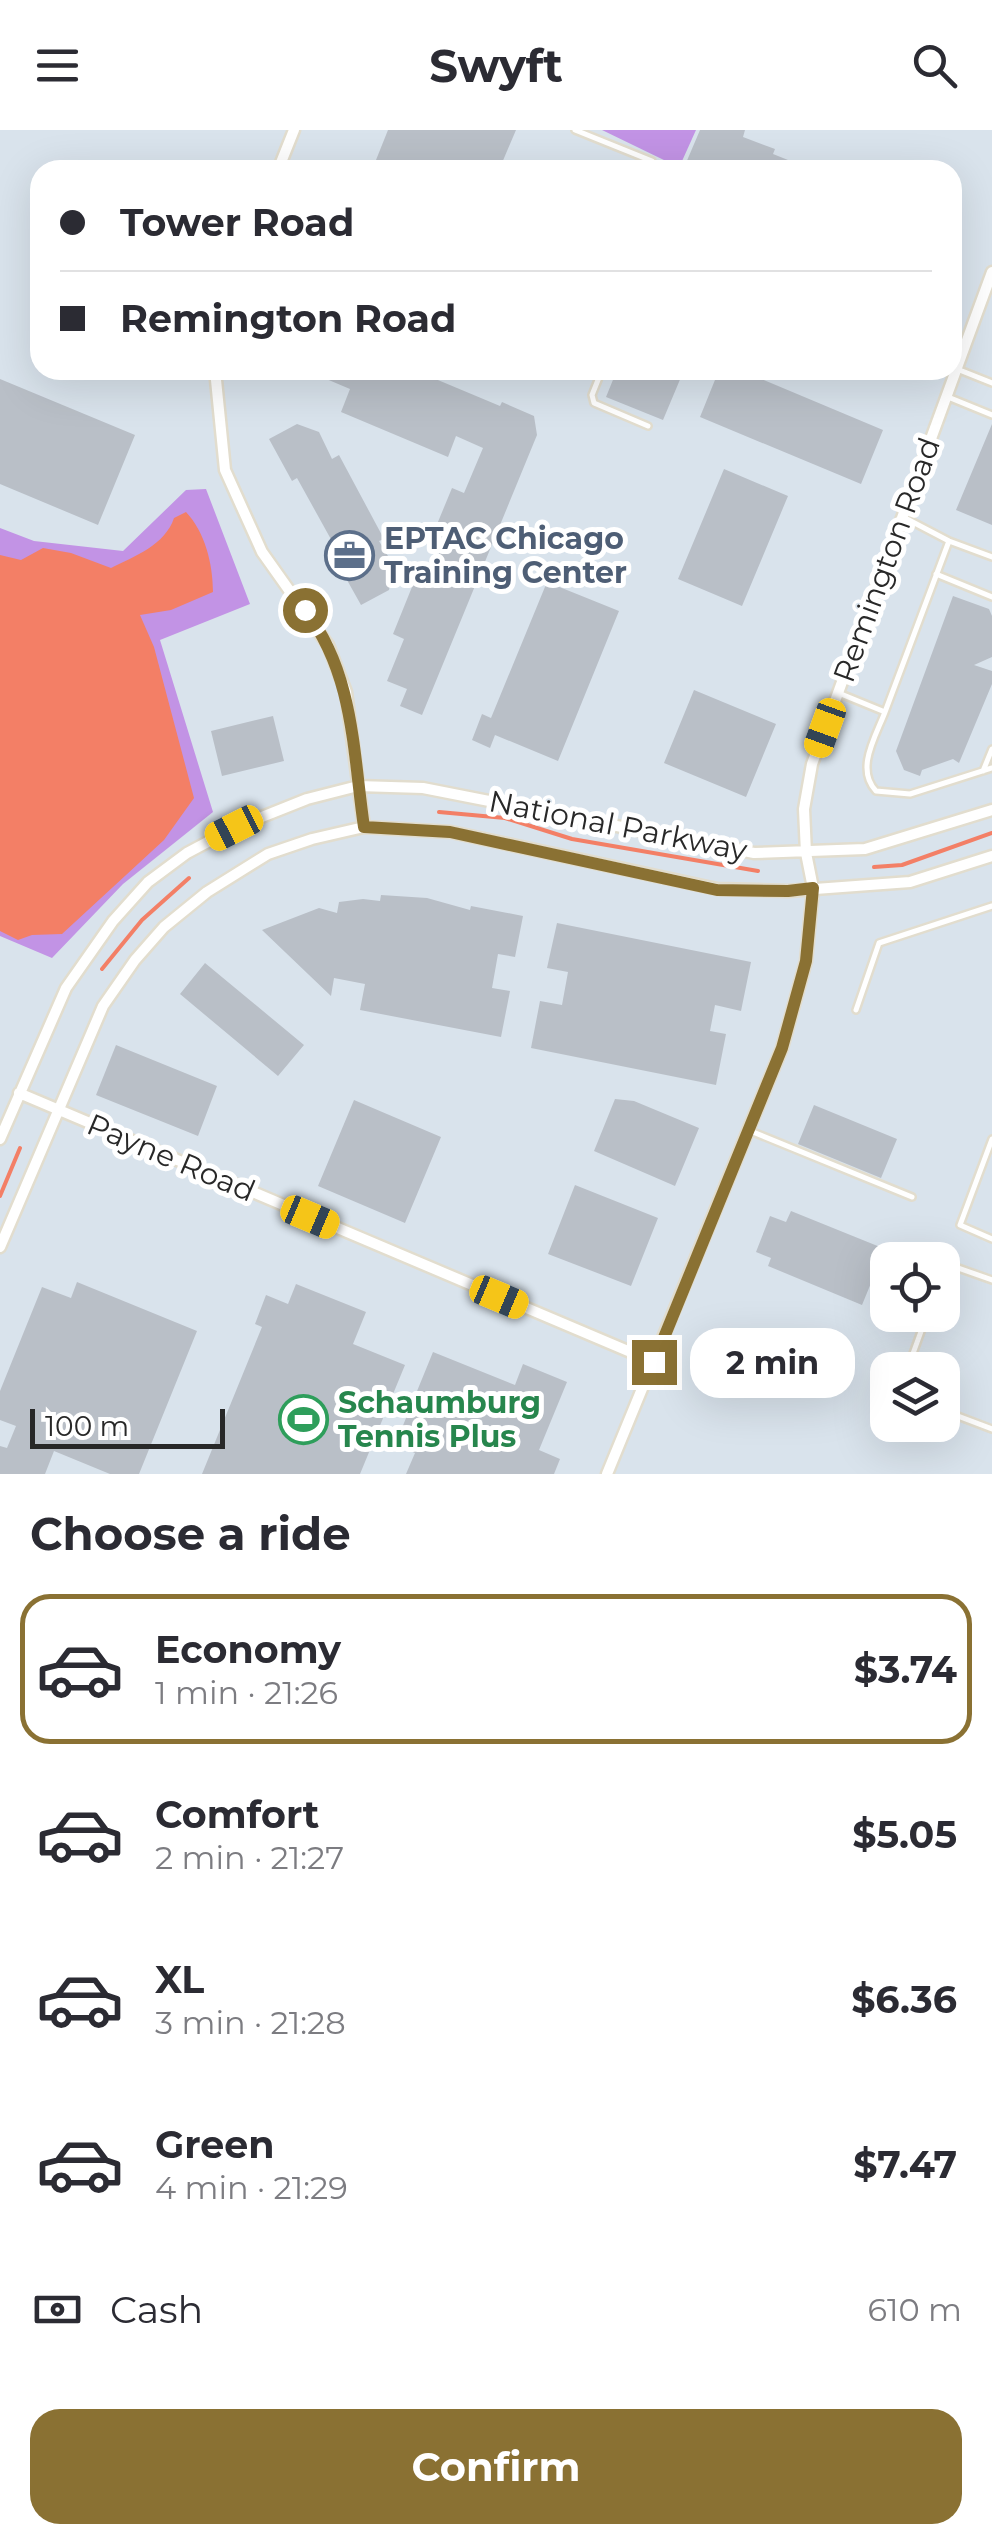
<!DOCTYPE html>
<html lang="en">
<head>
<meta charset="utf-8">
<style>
  :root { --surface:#fff; --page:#f7f7f7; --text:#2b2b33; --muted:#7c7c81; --line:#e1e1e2; --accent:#8a7133 }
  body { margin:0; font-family:Montserrat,sans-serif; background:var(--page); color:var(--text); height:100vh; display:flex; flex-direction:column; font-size:38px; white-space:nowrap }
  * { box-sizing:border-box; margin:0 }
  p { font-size:32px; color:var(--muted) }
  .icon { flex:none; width:55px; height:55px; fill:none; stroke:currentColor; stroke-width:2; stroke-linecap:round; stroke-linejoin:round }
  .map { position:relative; height:1344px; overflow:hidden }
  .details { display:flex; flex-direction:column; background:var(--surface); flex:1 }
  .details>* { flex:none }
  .banner { position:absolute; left:30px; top:30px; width:932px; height:220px; border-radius:30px; box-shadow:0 10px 40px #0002; display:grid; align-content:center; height:220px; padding:0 30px; background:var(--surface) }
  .fabs { position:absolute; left:870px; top:1112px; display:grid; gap:20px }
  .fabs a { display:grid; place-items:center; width:90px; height:90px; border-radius:20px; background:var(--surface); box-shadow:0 10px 40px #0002; font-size:50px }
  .scale { position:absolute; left:30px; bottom:25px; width:195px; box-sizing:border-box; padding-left:10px; border:5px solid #282828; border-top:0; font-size:28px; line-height:35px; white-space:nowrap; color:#282828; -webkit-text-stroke:8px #fff; paint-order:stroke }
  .end { position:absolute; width:45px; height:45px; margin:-22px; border:12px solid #8a7133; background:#fff; box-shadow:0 0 0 5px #fff }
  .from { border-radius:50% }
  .bubble { position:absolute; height:70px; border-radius:30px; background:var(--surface); box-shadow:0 10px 40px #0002; font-size:32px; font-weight:700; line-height:70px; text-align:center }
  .car { position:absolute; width:30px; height:60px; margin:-30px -15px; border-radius:12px; box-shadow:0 0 8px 2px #0007; background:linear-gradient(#f5c518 24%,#345 0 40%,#f5c518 0 76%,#345 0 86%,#f5c518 0) }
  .banner b { display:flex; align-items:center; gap:35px; height:95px; font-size:38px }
  .banner b+b { border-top:2px solid var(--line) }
  .banner i { width:25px; height:25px; background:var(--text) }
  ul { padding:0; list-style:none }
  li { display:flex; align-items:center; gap:30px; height:150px; margin:0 20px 15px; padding:0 10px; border:5px solid transparent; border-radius:30px }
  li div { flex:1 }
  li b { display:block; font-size:38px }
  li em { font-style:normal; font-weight:700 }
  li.on { border-color:var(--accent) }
  li>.icon { width:90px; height:90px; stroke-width:1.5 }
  h2 { padding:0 30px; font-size:45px; line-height:120px }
  .pay { display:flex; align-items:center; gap:25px; height:110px; padding:0 30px; font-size:38px }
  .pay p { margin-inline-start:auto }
  .action { display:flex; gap:20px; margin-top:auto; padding:20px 30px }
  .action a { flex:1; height:115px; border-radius:30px; background:var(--accent); color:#fff; font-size:40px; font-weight:700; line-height:115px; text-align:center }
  header { display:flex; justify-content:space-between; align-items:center; height:130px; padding:0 30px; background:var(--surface); font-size:45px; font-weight:700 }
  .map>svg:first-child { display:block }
  .green { fill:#c293e5 }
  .water { fill:#f37f66 }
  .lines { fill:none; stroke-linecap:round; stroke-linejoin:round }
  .stream { stroke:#f37f66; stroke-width:4 }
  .building { fill:#b9bfc7 }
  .lane-casing { stroke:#e2ddce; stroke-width:10 }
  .street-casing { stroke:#e2ddce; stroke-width:15 }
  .lane { stroke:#fff; stroke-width:5 }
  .street { stroke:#fff; stroke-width:10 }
  .route { stroke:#8a7133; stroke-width:12 }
  .labels { text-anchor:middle; stroke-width:10; stroke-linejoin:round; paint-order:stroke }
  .service-label { font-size:30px; font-weight:bold; fill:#4e5e75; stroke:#fff; text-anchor:start }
  .street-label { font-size:30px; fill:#282828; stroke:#fff }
  .leisure-label { font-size:30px; font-weight:bold; fill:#27864d; stroke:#fff; text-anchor:start }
</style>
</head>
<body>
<header><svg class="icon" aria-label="menu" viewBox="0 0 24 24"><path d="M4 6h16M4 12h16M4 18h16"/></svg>Swyft<svg class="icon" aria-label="search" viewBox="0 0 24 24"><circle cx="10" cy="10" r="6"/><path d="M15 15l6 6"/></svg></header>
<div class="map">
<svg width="992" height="1344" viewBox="0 0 992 1344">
  <rect width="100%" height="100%" fill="#d9e3ec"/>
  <!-- green -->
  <path class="green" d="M602,0H696L678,40H666L668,32Z
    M206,359L250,474L160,510L213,682L123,754L52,828L0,806V398L34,411L123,421L186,360Z"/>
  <!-- water -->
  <path class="water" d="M186,382C205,402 213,434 213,462L171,480L140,485L154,517L194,668L164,710L62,804L32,805L18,810L0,801V425L21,430L43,418L71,423L111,438C135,426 165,415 174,388Z"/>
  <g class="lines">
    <!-- stream -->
    <path class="stream" d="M439,682L505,688L572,709L758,741
      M874,737L902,735L992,703
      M102,839L142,790L189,748
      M0,1066L20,1018"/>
  </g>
  <!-- building -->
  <path class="building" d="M388,0H516L499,40H372Z
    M700,0H745L743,7L775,19L773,24L813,40H683Z
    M305,240H414L500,276L502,272L534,286L537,305L422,585L400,576L407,559L387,551L404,509L393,504L414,452L426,457L440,421L428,416L452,358L464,363L483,318L456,306L448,327L341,282L350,259Z
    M617,240H684L663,290L606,267Z
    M719,240H740L883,300L861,354L700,287Z
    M0,249L135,305L98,395L0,354Z
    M297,294L319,302L332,329L339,325L384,409L379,411L394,436L389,460L361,475L338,434L343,431L297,348L292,351L269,309Z
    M992,294V395L956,380Z
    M724,339L788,366L742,476L678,449Z
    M547,452L619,481L558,631L495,605L490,618L472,610L482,584L491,588Z
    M953,466L989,479L992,486V527L974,535L992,541V554L959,633L953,629L922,640L920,646L904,640L896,621Z
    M694,560L776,594L746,667L664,633Z
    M273,586L284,631L222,646L211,601Z
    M381,765L427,768L470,780L471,776L523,786L515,827L498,824L492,858L510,861L501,907L360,880L365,854L334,848L331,866L262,800L319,778L337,783L339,772L363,769L380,771Z
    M557,793L751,832L741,881L715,875L710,901L726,904L716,955L531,918L540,871L562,875L568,842L547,838Z
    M205,833L304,915L278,946L180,864Z
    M116,915L217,956L198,1006L96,965Z
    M615,969L634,971L699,998L675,1056L594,1021Z
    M354,970L441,1007L405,1093L318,1056Z
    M814,975L897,1009L881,1048L798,1014Z
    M575,1055L658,1088L631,1156L548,1124Z
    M791,1081L885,1119L862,1175L768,1136L771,1128L756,1122L770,1086L786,1092Z
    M77,1152L197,1201L139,1344H110L54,1321L45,1344H0V1316L7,1318L16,1296L0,1290V1261L42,1157L71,1168Z
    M296,1154L366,1182L353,1214L405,1235L360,1344H202L262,1197L255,1194L266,1165L288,1174Z
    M433,1222L515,1255L523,1234L567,1252L539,1320L560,1329L554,1344H406L415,1323L395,1315Z"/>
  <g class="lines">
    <defs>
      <path id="lane" d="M575,0L652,31L649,40
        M957,239L992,253
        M554,240L565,245L567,240
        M602,240L592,265L594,273L648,296
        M948,267L992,285
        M905,388L949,411L992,427
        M936,444L992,467
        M841,564L885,582C876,606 855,639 876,661L910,664L992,638
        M885,582L949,411
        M983,641L992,619
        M856,880L879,813L992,776
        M748,1000L912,1067
        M992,1009L960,1095L992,1109
        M942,1145L947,1134L992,1150
        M907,1240L927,1185
        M942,1280L992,1299"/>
      <path id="street" d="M278,40L294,0
        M215,240L225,340L262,422L328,515L346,562L364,697
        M19,963L654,1232
        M0,1009L66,858L113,791L148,752L187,723L234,698L307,669L358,656L423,658L754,723L865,719L992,680
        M0,1117L103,876L135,830L164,797L207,762L268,724L312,709L364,697L451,702L717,759L788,761L910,752L992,726
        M607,1344L782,918L806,831L813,758L806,723L804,679L812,634L992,142"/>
    </defs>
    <!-- lane casing -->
    <use href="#lane" class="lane-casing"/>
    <!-- street casing -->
    <use href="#street" class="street-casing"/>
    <!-- lane -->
    <use href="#lane" class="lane"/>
    <!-- street -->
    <use href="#street" class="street"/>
  </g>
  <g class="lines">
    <!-- route -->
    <path class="route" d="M305,480C354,543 353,622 364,697L450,702L717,760L788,761L813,758L806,831L782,918L654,1232"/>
  </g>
  <!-- icons -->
  <defs>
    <symbol id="office-ring" viewBox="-11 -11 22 22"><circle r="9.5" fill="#fff" stroke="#5c6f8a" stroke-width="1.5"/><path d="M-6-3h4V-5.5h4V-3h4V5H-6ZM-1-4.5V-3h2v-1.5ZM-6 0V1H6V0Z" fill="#5c6f8a"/></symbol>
    <symbol id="stadium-ring" viewBox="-11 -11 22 22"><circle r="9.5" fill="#fff" stroke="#2e9e5b" stroke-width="1.5"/><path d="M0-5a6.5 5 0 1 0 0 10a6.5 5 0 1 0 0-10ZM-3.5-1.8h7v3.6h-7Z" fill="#2e9e5b"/></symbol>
  </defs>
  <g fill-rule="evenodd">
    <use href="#office-ring" x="322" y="398" width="55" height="55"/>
    <use href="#stadium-ring" x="276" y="1262" width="55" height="55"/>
  </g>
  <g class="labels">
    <!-- service labels -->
    <g class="service-label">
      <text x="384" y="419">EPTAC Chicago<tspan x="384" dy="34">Training Center</tspan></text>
    </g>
    <!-- street labels -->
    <g class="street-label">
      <text transform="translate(887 430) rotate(-70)" y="10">Remington Road</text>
      <text transform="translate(618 696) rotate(11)" y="10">National Parkway</text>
      <text transform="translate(171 1028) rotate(23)" y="10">Payne Road</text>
    </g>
    <!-- leisure labels -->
    <g class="leisure-label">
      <text x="338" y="1283">Schaumburg<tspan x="338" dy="34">Tennis Plus</tspan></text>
    </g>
  </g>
</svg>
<div class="fabs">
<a><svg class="icon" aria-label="locate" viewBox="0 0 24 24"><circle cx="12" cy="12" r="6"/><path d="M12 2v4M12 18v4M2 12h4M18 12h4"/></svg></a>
<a><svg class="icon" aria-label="layers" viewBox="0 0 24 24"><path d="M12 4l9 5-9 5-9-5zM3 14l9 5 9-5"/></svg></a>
</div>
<div class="scale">100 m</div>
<i class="end from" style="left:305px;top:480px"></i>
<i class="end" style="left:654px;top:1232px"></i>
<div class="bubble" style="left:690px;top:1198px;width:165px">2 min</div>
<i class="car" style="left:825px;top:598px;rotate:200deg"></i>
<i class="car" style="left:234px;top:698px;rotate:243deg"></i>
<i class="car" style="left:310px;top:1087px;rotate:113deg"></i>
<i class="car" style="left:499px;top:1167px;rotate:113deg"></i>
<div class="banner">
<b><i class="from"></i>Tower Road</b>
<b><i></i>Remington Road</b>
</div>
</div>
<section class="details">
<h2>Choose a ride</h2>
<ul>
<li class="on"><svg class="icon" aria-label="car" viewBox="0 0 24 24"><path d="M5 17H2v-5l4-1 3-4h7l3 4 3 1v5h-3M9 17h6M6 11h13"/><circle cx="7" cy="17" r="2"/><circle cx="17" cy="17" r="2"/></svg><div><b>Economy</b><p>1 min · 21:26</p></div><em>$3.74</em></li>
<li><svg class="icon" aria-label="car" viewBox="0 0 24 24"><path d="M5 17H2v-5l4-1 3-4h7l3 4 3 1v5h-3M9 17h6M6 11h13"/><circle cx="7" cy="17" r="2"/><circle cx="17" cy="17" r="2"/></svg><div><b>Comfort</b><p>2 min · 21:27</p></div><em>$5.05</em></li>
<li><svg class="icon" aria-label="car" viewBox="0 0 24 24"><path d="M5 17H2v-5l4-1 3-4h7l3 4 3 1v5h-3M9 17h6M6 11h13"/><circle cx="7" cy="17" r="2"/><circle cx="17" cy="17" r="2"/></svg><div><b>XL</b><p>3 min · 21:28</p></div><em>$6.36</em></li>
<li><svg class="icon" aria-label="car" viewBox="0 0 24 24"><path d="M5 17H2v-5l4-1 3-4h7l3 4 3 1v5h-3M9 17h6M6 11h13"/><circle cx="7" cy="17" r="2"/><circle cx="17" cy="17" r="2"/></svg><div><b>Green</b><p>4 min · 21:29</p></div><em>$7.47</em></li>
</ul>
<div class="pay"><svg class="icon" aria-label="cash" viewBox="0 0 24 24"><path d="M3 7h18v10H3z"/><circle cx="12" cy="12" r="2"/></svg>Cash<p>610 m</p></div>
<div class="action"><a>Confirm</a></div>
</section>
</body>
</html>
